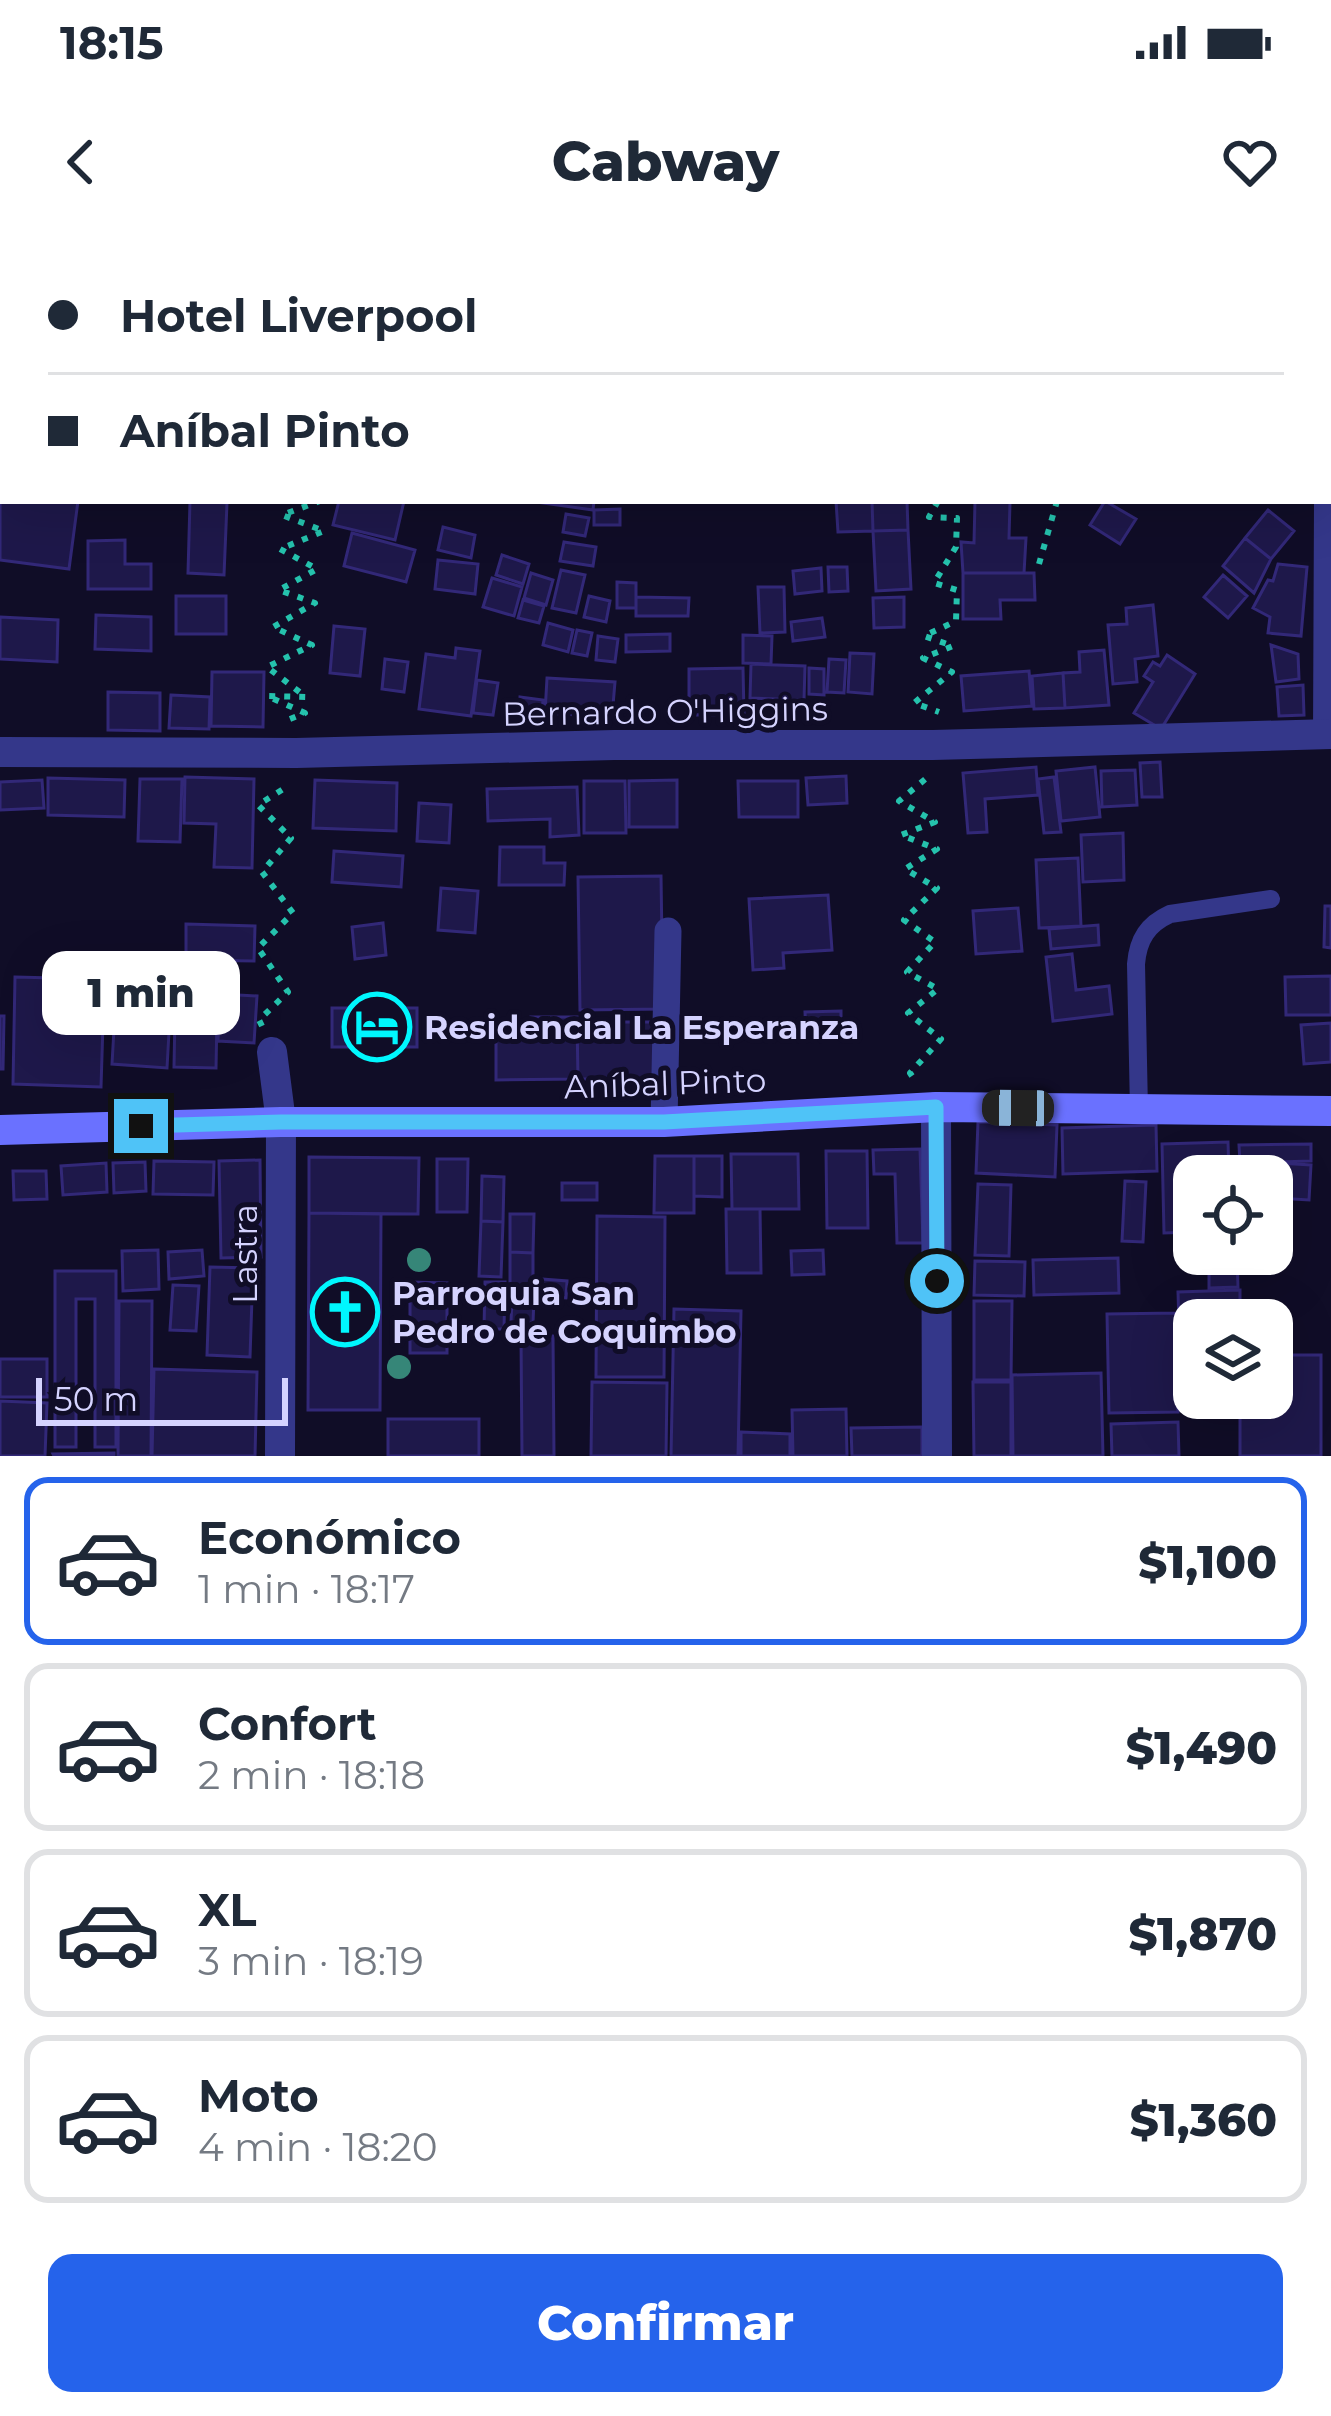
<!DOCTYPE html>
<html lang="es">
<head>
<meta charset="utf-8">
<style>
  :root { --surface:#fff; --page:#f6f6f7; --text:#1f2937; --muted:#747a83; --line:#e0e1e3; --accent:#2563eb }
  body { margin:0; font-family:Montserrat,sans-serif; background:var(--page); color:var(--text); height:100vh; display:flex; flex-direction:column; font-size:45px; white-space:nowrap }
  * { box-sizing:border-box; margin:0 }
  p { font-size:39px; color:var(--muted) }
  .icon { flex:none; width:66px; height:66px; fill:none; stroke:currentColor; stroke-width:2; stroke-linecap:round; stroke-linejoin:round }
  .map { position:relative; height:1216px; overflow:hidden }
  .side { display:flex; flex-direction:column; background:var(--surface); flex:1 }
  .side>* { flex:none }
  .hud { position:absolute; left:0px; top:0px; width:1332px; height:264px; box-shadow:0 12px 48px #0002; display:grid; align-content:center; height:264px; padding:0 48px; background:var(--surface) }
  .buttons { position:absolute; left:1173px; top:915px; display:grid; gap:24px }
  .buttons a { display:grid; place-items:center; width:120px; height:120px; border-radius:24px; background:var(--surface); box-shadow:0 12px 48px #0002; font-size:60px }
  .scale { position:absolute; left:36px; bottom:30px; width:252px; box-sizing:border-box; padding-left:12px; border:6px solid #d5d3ff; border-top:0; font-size:33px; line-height:42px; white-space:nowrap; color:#d5d3ff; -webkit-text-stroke:9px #100d27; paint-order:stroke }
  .end { position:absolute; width:54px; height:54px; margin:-27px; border:15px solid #4fc3f7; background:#111; box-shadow:0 0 0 6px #111 }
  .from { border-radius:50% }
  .bubble { position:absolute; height:84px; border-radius:24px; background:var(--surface); box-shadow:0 12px 48px #0002; font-size:39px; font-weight:800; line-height:84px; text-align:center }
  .car { position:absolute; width:36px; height:72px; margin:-36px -18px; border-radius:15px; box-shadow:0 0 9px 3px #0007; background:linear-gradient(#222 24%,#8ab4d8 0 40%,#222 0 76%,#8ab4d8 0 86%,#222 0) }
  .hud b { display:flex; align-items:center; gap:42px; height:114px; font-size:45px }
  .hud b+b { border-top:3px solid var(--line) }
  .hud i { width:30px; height:30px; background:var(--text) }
  ul { padding:21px 0 0; list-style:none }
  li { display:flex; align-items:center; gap:36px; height:168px; margin:0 24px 18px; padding:0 24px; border:6px solid var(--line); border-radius:24px }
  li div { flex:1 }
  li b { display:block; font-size:45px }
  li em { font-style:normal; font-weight:800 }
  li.selected { border-color:var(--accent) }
  li>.icon { width:108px; height:108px; stroke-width:1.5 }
  .action { display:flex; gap:24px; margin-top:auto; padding:24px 48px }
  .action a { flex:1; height:138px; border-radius:24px; background:var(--accent); color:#fff; font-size:48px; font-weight:800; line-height:138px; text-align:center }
  .status { display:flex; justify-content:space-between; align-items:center; height:84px; padding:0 60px; background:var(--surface); direction:ltr }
  .status svg { height:33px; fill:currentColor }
  header { display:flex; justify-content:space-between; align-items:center; height:156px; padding:0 48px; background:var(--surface); font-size:54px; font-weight:800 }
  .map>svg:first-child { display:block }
  .building { fill:#1e184a; stroke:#322878; stroke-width:3 }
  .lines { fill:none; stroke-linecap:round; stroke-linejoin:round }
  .path { stroke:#25c2ad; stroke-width:6; stroke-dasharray:6 9; stroke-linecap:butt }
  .service { stroke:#34378a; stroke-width:18 }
  .pedestrian { stroke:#34378a; stroke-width:27 }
  .minor { stroke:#34378a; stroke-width:30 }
  .secondary { stroke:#6a71ff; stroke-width:30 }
  .tree { fill:#368678 }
  .route { stroke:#4fc3f7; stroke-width:15 }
  .labels { text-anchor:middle; stroke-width:10; stroke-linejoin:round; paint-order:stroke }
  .street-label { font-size:33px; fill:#d5d3ff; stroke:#100d27 }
  .poi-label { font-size:33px; font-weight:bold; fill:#d5d3ff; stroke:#100d27; text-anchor:start }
</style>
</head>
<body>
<div class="status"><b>18:15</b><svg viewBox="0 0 49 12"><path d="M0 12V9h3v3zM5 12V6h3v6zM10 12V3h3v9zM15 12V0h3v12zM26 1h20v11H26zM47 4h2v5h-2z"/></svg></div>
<header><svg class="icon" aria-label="back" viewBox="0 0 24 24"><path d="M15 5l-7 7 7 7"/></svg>Cabway<svg class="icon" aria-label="heart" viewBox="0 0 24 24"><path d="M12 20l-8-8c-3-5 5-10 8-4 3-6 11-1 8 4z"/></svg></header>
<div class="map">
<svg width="1331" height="1216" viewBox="0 0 1331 1216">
  <rect width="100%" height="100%" fill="#100d27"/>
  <!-- building -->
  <path class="building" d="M133,0H173L189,2L133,3Z
    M452,0H504V3H452Z
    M770,0H817L818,3H771Z
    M0,241H3V261H78L69,329L0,320Z
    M190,261L227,263L224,335L188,333Z
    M339,261H404L395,300L333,285Z
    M529,261H594L593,270Z
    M836,261H872L873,291L838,292Z
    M872,261H907L908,290L873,291Z
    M975,261L1010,262L1009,298H1026L1024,333H963L961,302L974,303Z
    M1105,261L1136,279L1120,304L1090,285Z
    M620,269V285H594V270Z
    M1268,270L1294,291L1271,319L1245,298Z
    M566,274L589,278L585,296L563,292Z
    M443,287L475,295L471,318L438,310Z
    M908,290L911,349L876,351L873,291Z
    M352,293L415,310L406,342L344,326Z
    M1245,298L1271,319L1254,353L1223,326Z
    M125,300V324H151V349H88V301Z
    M564,302L596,307L593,326L560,321Z
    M502,315L529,324L523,344L496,335Z
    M438,320L478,324L475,354L435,349Z
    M1278,324L1307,327L1301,396L1268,393L1270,377L1253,368L1268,340L1273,341Z
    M828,327H847L848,351L829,352Z
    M821,328L822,351L795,354L793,331Z
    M561,330L585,335L576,373L552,368Z
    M531,333L553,340L546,365L524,358Z
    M963,333H1034L1035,360H1000L1001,379H963Z
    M1223,335L1247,356L1228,378L1204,357Z
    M492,338L522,347L514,376L483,367Z
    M617,342L636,343V368H617Z
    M758,347H784L785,392L760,393Z
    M176,356H226V394H176Z
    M589,356L610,361L606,382L584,377Z
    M636,357L689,358L688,376H636Z
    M904,357V387L874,388L873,358Z
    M523,360L544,366L539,383L518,378Z
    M1153,365L1158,416L1135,419L1137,442L1113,444L1108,385L1127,384L1126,368Z
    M96,375L151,377V411L95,409Z
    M0,377L58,380L57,422L0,419Z
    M822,378L825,397L793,401L791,382Z
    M548,383L573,390L568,412L543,405Z
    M334,386L365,389L360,436L330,433Z
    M577,390L592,393L587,416L572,413Z
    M670,394V411L626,412V395Z
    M743,395L772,396L771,424L743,423Z
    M598,396L618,399L615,422L596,420Z
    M1271,405L1298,414L1299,439L1276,442Z
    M456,408L480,411L471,476L419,469L426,414L455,418Z
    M1104,410L1109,465L1065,468L1063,433L1080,432L1079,412Z
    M850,413L874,414L872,454L848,452Z
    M1167,415L1195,434L1161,489L1134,473L1153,442L1144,436L1153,422L1160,426Z
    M385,419L408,422L404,452L382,449Z
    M829,419L846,420L844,453L827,452Z
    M751,424L805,426L804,460L750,458Z
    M743,428L744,475H689V429Z
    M809,428L824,429V455L809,454Z
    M1029,431L1032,466L964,471L961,436Z
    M212,432H264L263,487L211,486Z
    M1063,433L1065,468L1034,469L1032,436Z
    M547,438L615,442L612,477L545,473Z
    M477,440L498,443L493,475L473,473Z
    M1303,445L1304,475L1279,476L1277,447Z
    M108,452L160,453V491L108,490Z
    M171,455L210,457L209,489L169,488Z
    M520,457L543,460L541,480L518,478Z
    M1160,522L1162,557H1142L1140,523Z
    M1036,527L1038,555L985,559L987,592L968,593L963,533Z
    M1095,527L1100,577L1061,581L1056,531Z
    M1135,530L1137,565L1102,567L1101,531Z
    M846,536L847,563L808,565L806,538Z
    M185,537L254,539L252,628L214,627L216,584L184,583Z
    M1054,537L1061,592L1044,593L1038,539Z
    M48,538L125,540L124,577L48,575Z
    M140,539H182L180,602L138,601Z
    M42,540L44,568L0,570V542Z
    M315,540L397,543L396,591L313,588Z
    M677,540V587H629V541Z
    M584,541H625L626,593H584Z
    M738,541H798V577H739Z
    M577,547L579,595L550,597V579L488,581L487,549Z
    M419,563L451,565L449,603L417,601Z
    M1123,593L1124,640L1083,642L1081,595Z
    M500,607H544V623H565L564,645H499Z
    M334,611L403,616L401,647L332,642Z
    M1078,618L1081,686L1039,688L1036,620Z
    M661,636L663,769L580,770L578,637Z
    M441,648L478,651L475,693L438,690Z
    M828,655L832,710L783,713L784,728L753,730L749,659Z
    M1325,666H1331V708L1324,707Z
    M1018,668L1022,711L976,714L973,671Z
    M383,683L386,715L355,719L352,687Z
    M186,684L255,686L254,721L186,720Z
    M1098,685L1099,705L1051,709L1049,689Z
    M1072,714L1076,750L1109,746L1112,774L1053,781L1046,717Z
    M1331,736V775H1286L1285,737Z
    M15,737L53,738V751L104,752L101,847L13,844Z
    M220,754L257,756L254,803L218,801Z
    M332,768H417V807H332Z
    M841,771V793L806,794L805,772Z
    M175,775L217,776L216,828L174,827Z
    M0,776H4L3,829H0Z
    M531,777H577L578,839L496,840V792H531Z
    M577,782H660V839H578Z
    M1331,783V822L1304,824L1301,785Z
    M114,789L169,792L167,828L112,824Z
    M978,882L1057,885L1055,937L976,933Z
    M1156,885L1157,931L1063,934L1062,888Z
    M1228,902L1229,936H1194V992L1164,993L1162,904Z
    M1311,904V921L1240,923L1239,905Z
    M920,909L923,1003H897L895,934H874L873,910Z
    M826,911H867L868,988H827Z
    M731,914H798L799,969H732Z
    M655,916H694V973H654Z
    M694,916H722V957L694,956Z
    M309,917L419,918L418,974L309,973Z
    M437,919H468L467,972H437Z
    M260,920L261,1017L221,1018L219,921Z
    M154,921L214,922L213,955L153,954Z
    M145,922L146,951L114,953L113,923Z
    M106,923L107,952L63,955L61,926Z
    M1278,923L1311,925L1309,960L1277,958Z
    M13,931H46L47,959L14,960Z
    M482,936L504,937L503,982L481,981Z
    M1125,941L1146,942L1143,1002L1122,1001Z
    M562,943H597V960H562Z
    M978,944L1011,945L1009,1016L975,1015Z
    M726,969H760L761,1033H727Z
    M309,973L381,974L380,1170H308Z
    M510,974H534L533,1013L510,1012Z
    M597,976L665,977L664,1137H596Z
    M481,981L503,982L501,1037L479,1036Z
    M158,1010L159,1049L123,1051L122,1011Z
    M202,1010L204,1036L169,1039L168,1012Z
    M823,1010L824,1034L792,1035L791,1011Z
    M510,1012L533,1013V1046H510Z
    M1209,1014H1237L1238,1047L1209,1048Z
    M1118,1018L1119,1053L1034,1055L1033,1020Z
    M975,1021L1025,1022L1024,1056L974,1055Z
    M210,1027L253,1028L250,1117L207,1115Z
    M55,1031H116V1207H95V1059H76V1207H55Z
    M542,1039L567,1041L566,1058L541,1056Z
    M410,1042L447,1043V1113H410Z
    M485,1042H505L504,1089H484Z
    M173,1045L199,1046L196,1091L170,1090Z
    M1240,1050V1080H1194V1085H1179L1178,1052Z
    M512,1058H534L533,1083L511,1082Z
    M119,1061H152L151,1216H118Z
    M974,1061H1012L1011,1140H974Z
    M674,1069L741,1071L738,1216H671Z
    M1176,1073L1178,1172L1109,1173L1107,1074Z
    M521,1096H553L554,1216H522Z
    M1272,1115H1321V1216H1240V1158H1272Z
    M0,1119H47V1157H0Z
    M154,1129L257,1132L255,1216H152Z
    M1101,1133L1103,1216H1013L1012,1135Z
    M592,1142L667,1143L666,1216H591Z
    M973,1142H1011V1216H974Z
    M0,1161L47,1163L45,1216H0Z
    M846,1169L847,1216H793L792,1170Z
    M388,1179H479V1216H388Z
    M1178,1182L1179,1216H1112L1111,1184Z
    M922,1187V1216H852L851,1188Z
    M741,1192L790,1194V1216H741Z
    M114,1213V1216H54L53,1214Z"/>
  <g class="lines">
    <!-- path -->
    <path class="path" d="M10,0L15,3
      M1243,0L1244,3
      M1308,0L1309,3
      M1118,3V0
      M1329,29L1331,31
      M1329,200L1331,180
      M938,261L929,277L957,278L956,307L934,343L957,350L956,381L924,396L953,406L923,418L952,432L914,463L939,472
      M1039,324L1057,261
      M290,479L305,473L267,456L306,457L267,427L312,405L273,387L315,363L279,350L317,329L280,309L324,291L282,275L320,261
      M262,786L259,780L288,752L258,708L293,673L262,632L291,598L258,565L288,546
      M912,836L910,833L941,799L908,773L938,749L907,732L935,702L904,680L937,648L905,629L937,609L901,595L935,582L899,561L929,536"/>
    <!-- service -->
    <path class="service" d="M1322,494L1323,261
      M1139,870L1136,724C1138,699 1148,684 1170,674L1271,659"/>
    <!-- pedestrian -->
    <path class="pedestrian" d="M664,882L668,691"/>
    <!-- minor -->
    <path class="minor" d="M911,0V3
      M534,3V0
      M749,3V0
      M0,229L3,230
      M0,512L296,513L614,505H933L1331,494
      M272,812L281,882L280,1216
      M936,867L937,1216"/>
    <!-- secondary -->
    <path class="secondary" d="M0,890L281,882H664L936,867L1331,871"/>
  </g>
  <!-- trees -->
  <g class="tree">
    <circle cx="419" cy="1020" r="12"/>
    <circle cx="399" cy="1127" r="12"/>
  </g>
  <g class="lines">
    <!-- route -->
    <path class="route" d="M141,886L281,882H664L936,867L937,1041"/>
  </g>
  <!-- icons -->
  <defs>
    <symbol id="hotel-ring" viewBox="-11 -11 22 22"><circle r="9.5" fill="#100d27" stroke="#00f7fe" stroke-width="1.5"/><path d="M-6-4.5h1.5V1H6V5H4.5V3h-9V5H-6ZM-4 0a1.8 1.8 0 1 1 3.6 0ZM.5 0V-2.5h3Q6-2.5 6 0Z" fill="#00f7fe"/></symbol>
    <symbol id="church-ring" viewBox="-11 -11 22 22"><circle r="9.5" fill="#100d27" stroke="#00f7fe" stroke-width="1.5"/><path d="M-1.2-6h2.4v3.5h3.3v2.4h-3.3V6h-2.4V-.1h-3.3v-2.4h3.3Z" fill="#00f7fe"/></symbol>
  </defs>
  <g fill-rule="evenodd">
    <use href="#hotel-ring" x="339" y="749" width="76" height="76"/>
    <use href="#church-ring" x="307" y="1034" width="76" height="76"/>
  </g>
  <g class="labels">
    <!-- street labels -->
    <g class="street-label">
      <text transform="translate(665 471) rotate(-1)" y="12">Bernardo O'Higgins</text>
      <text transform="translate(665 843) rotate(-2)" y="12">Aníbal Pinto</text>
      <text transform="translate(245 1014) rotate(-90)" y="12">Lastra</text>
    </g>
    <!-- poi labels -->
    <g class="poi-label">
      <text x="424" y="799">Residencial La Esperanza</text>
      <text x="392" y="1065">Parroquia San<tspan x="392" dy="38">Pedro de Coquimbo</tspan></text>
    </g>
  </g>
</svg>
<div class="buttons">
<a><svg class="icon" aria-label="locate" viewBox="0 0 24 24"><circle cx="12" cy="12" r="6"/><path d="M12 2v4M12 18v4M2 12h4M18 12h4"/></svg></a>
<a><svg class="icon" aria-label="layers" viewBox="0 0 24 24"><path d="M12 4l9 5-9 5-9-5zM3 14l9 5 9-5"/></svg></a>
</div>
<div class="scale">50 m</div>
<i class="end from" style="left:937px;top:1041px"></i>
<i class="end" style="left:141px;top:886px"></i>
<div class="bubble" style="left:42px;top:711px;width:198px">1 min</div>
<i class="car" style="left:1018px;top:868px;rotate:271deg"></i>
<div class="hud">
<b><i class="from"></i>Hotel Liverpool</b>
<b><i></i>Aníbal Pinto</b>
</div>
</div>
<section class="side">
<ul>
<li class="selected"><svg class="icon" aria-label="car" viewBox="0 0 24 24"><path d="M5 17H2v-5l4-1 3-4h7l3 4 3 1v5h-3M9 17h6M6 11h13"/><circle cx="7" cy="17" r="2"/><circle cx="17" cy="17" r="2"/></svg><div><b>Económico</b><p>1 min · 18:17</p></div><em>$1,100</em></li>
<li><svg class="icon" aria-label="car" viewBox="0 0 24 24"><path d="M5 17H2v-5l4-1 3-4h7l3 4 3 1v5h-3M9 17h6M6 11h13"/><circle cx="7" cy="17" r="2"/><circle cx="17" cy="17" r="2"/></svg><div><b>Confort</b><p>2 min · 18:18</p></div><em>$1,490</em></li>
<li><svg class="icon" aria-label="car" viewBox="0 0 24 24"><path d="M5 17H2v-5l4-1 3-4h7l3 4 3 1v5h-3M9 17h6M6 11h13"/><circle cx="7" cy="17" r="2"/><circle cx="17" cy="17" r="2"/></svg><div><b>XL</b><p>3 min · 18:19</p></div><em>$1,870</em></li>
<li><svg class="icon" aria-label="car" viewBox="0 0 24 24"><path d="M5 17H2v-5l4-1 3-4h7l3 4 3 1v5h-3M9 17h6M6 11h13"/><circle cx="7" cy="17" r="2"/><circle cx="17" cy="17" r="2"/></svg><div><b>Moto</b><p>4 min · 18:20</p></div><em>$1,360</em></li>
</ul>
<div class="action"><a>Confirmar</a></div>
</section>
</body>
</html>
